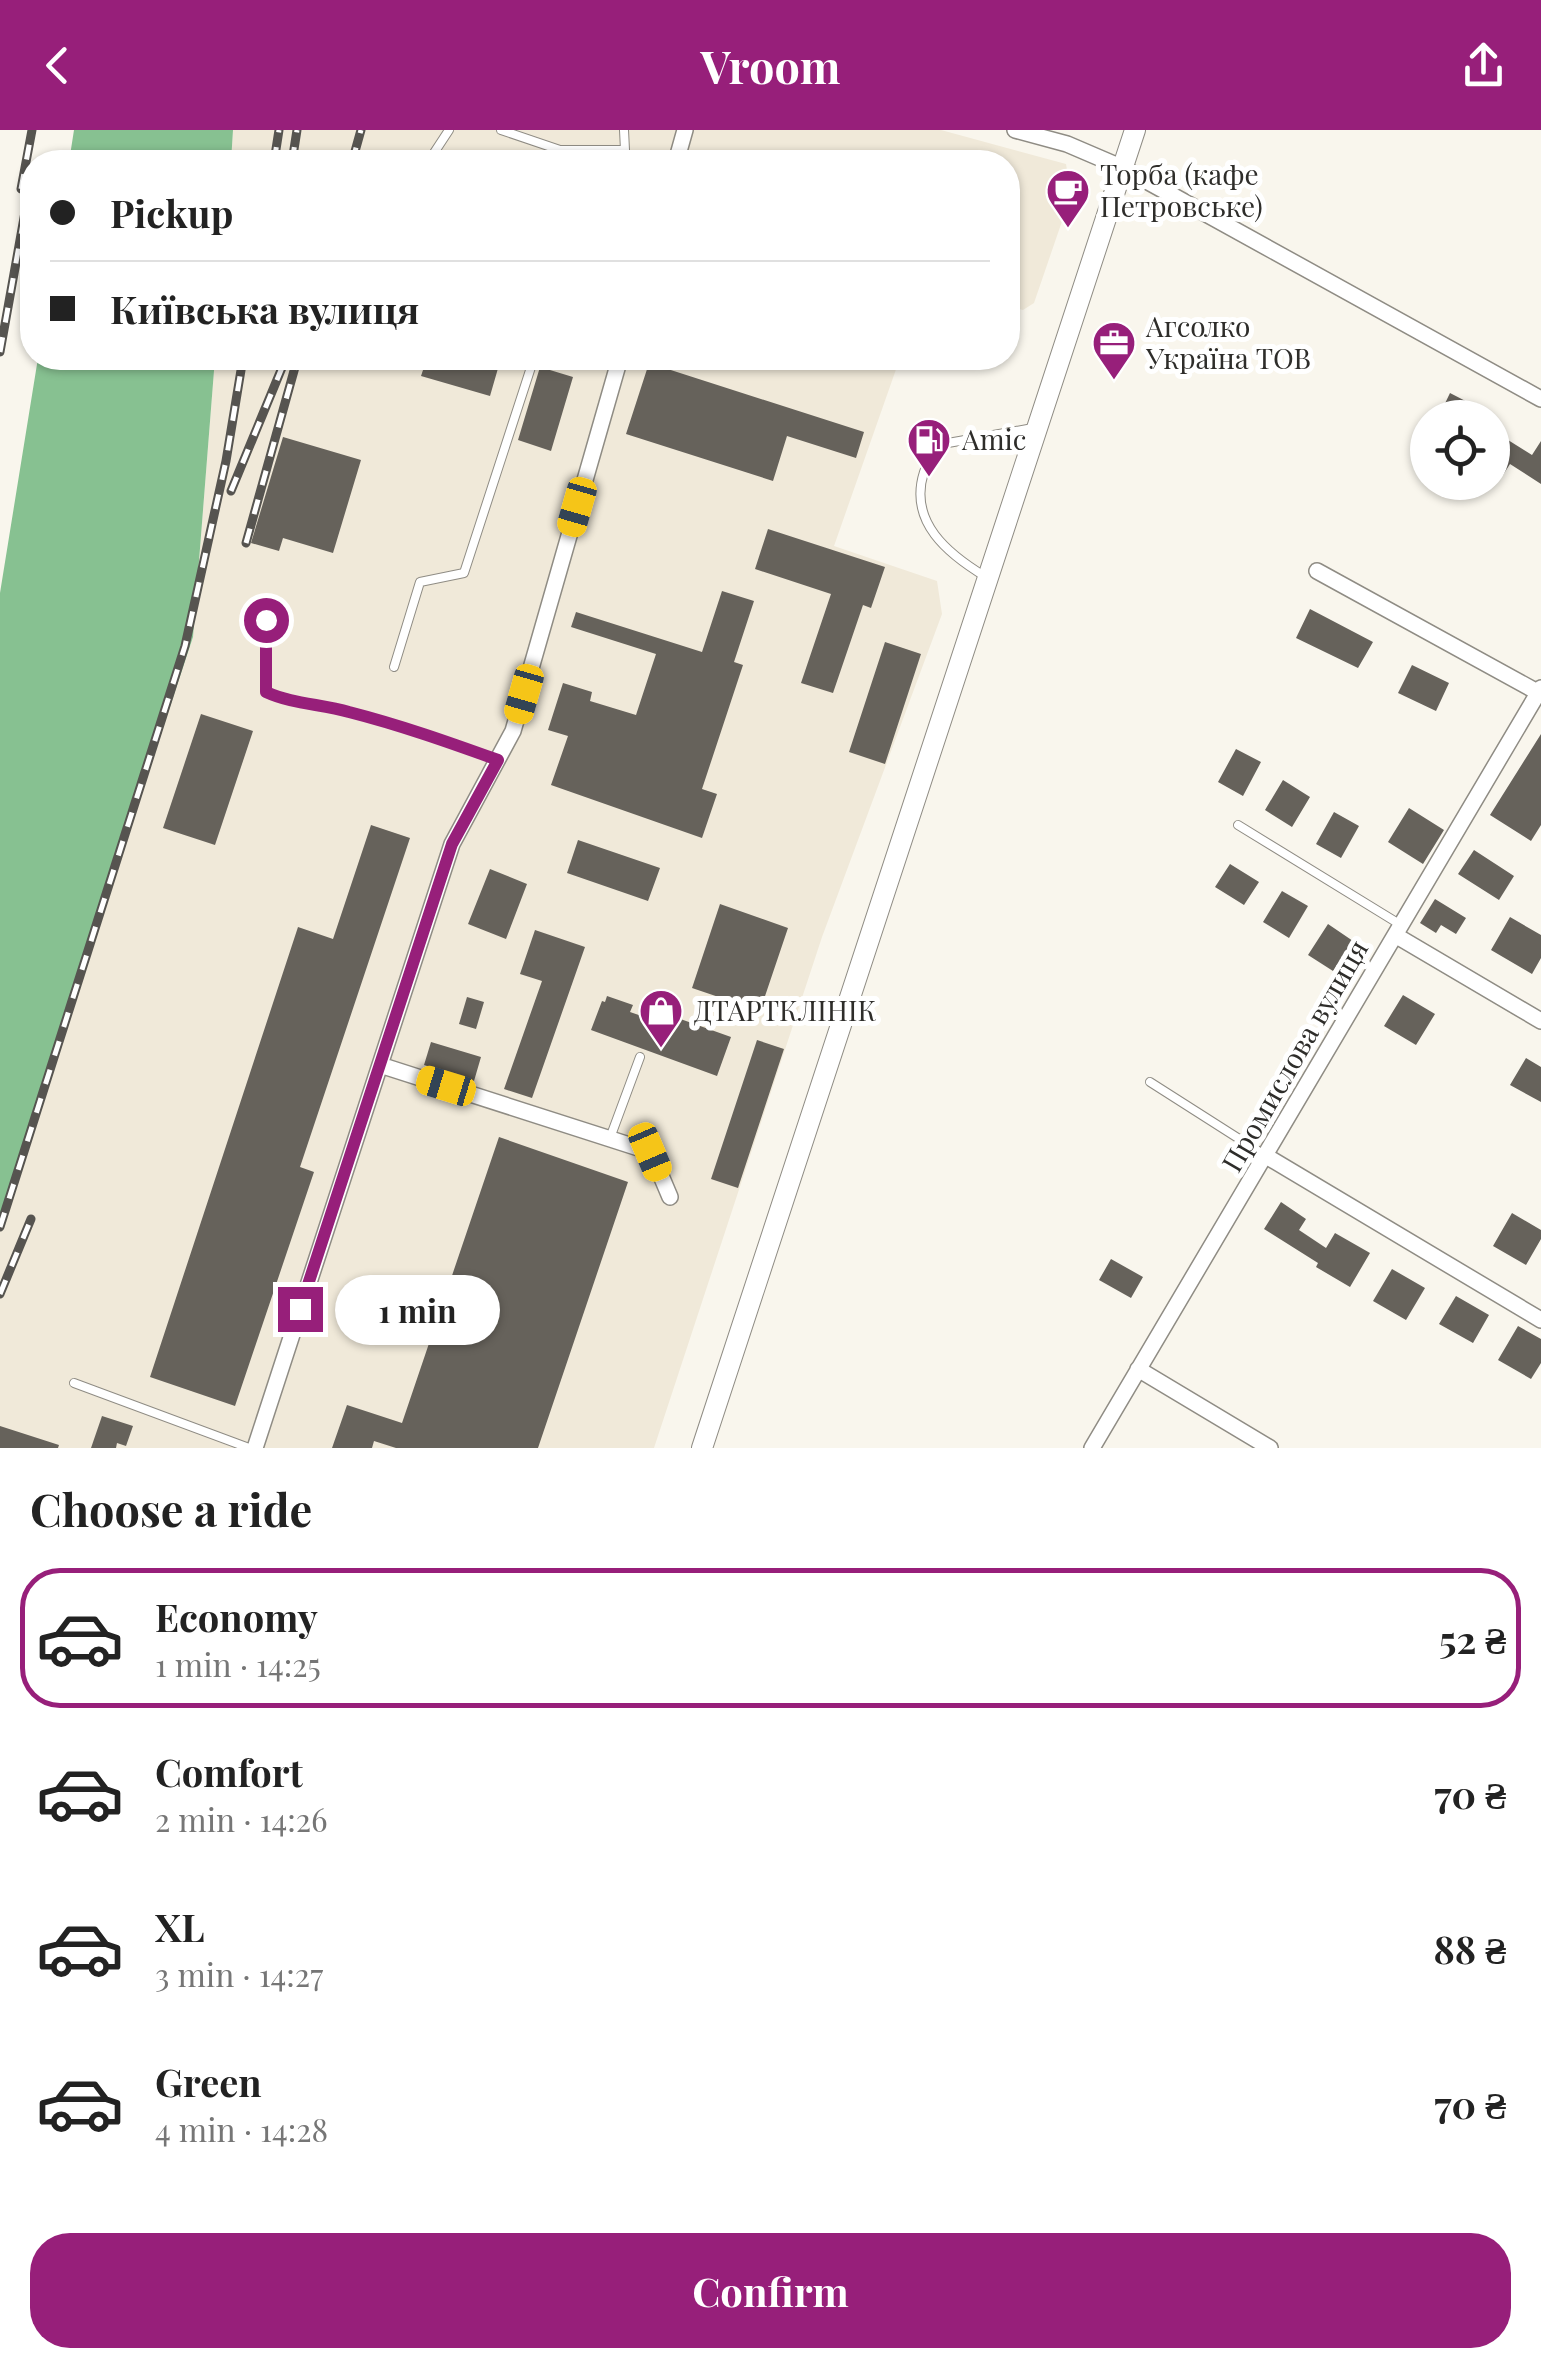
<!DOCTYPE html>
<html lang="en">
<head>
<meta charset="utf-8">
<style>
  :root { --surface:#fff; --page:#f6f6f6; --text:#222; --muted:#767676; --line:#e0e0e0; --accent:#971f7a }
  body { margin:0; font-family:"Playfair Display",serif; background:var(--page); color:var(--text); height:100vh; display:flex; flex-direction:column; font-size:38px; white-space:nowrap }
  * { box-sizing:border-box; margin:0 }
  p { font-size:32px; color:var(--muted) }
  .icon { flex:none; width:55px; height:55px; fill:none; stroke:currentColor; stroke-width:2; stroke-linecap:round; stroke-linejoin:round }
  .map { position:relative; height:1318px; overflow:hidden }
  .side { display:flex; flex-direction:column; background:var(--surface); flex:1 }
  .side>* { flex:none }
  .guide { position:absolute; left:20px; top:20px; width:1000px; height:220px; border-radius:40px; box-shadow:0 2px 8px #0004; display:grid; align-content:center; height:220px; padding:0 30px; background:var(--surface) }
  .fabs { position:absolute; left:1410px; top:270px; display:grid; gap:20px }
  .fabs a { display:grid; place-items:center; width:100px; height:100px; border-radius:50%; background:var(--surface); box-shadow:0 2px 8px #0004; font-size:50px }
  .end { position:absolute; width:45px; height:45px; margin:-22px; border:12px solid #971f7a; background:#fff; box-shadow:0 0 0 5px #fff }
  .from { border-radius:50% }
  .bubble { position:absolute; height:70px; border-radius:35px; background:var(--surface); box-shadow:0 2px 8px #0004; font-size:32px; font-weight:700; line-height:70px; text-align:center }
  .car { position:absolute; width:30px; height:60px; margin:-30px -15px; border-radius:12px; box-shadow:0 0 8px 2px #0007; background:linear-gradient(#f5c518 24%,#345 0 40%,#f5c518 0 76%,#345 0 86%,#f5c518 0) }
  .guide b { display:flex; align-items:center; gap:35px; height:95px; font-size:38px }
  .guide b+b { border-top:2px solid var(--line) }
  .guide i { width:25px; height:25px; background:var(--text) }
  ul { padding:0; list-style:none }
  li { display:flex; align-items:center; gap:30px; height:140px; margin:0 20px 15px; padding:0 10px; border:5px solid transparent; border-radius:40px }
  li div { flex:1 }
  li b { display:block; font-size:38px }
  li em { font-style:normal; font-weight:700 }
  li.selected { border-color:var(--accent) }
  li>.icon { width:90px; height:90px; stroke-width:1.5 }
  h2 { padding:0 30px; font-size:45px; line-height:120px }
  .action { display:flex; gap:20px; margin-top:auto; padding:20px 30px }
  .action a { flex:1; height:115px; border-radius:40px; background:var(--accent); color:#fff; font-size:40px; font-weight:700; line-height:115px; text-align:center }
  header { display:flex; justify-content:space-between; align-items:center; height:130px; padding:0 30px; background:var(--accent); color:#fff; font-size:45px; font-weight:700 }
  .map>svg:first-child { display:block }
  .built { fill:#f0e9d9 }
  .forest { fill:#87c191 }
  .building { fill:#66625b }
  .lines { fill:none; stroke-linecap:round; stroke-linejoin:round }
  .lane-casing { stroke:#8f8c84; stroke-width:10 }
  .street-casing { stroke:#8f8c84; stroke-width:18 }
  .secondary-casing { stroke:#8f8c84; stroke-width:22 }
  .lane { stroke:#fff; stroke-width:8 }
  .street { stroke:#fff; stroke-width:15 }
  .secondary { stroke:#fff; stroke-width:20 }
  .rail-casing { stroke:#565450; stroke-width:9 }
  .rail { stroke:#fff; stroke-width:5; stroke-dasharray:15; stroke-linecap:butt }
  .route { stroke:#971f7a; stroke-width:12 }
  .labels { text-anchor:middle; stroke-width:10; stroke-linejoin:round; paint-order:stroke }
  .poi-label { font-size:28px; fill:#2e2d2a; stroke:#fff; text-anchor:start }
  .street-label { font-size:28px; fill:#2e2d2a; stroke:#fff }
</style>
</head>
<body>
<header><svg class="icon" aria-label="back" viewBox="0 0 24 24"><path d="M15 5l-7 7 7 7"/></svg>Vroom<svg class="icon" aria-label="share" viewBox="0 0 24 24"><path d="M12 15V3M7 8l5-5 5 5M5 13v7h14v-7"/></svg></header>
<div class="map">
<svg width="1541" height="1318" viewBox="0 0 1541 1318">
  <rect width="100%" height="100%" fill="#f9f6ed"/>
  <!-- built -->
  <path class="built" d="M233,0H941L1066,34L1071,65L1034,173L1023,180L1008,176V32H231Z
    M215,228H900L834,416L937,451L942,484L822,807L654,1318H0V1092L193,507Z"/>
  <!-- forest -->
  <path class="forest" d="M74,0H233L231,32H69Z
    M38,228H215L193,507L0,1092V463Z"/>
  <!-- building -->
  <path class="building" d="M427,228H501L490,266L421,246Z
    M649,233L864,302L856,328L787,306L773,351L626,304Z
    M540,237L573,247L551,321L518,310Z
    M1450,263L1479,278L1474,288H1438Z
    M1492,300L1532,325L1541,311V354L1510,334L1503,345L1492,339Z
    M283,307L361,330L333,423L283,408L279,421L251,413Z
    M768,399L885,437L871,478L863,475L833,563L801,553L831,464L755,439Z
    M722,461L754,471L734,532L743,535L702,659L717,664L702,708L551,655L568,606L548,600L563,553L592,562L590,571L636,585L656,524L571,497L576,482L702,522Z
    M1310,479L1373,512L1358,538L1296,508Z
    M885,512L921,524L885,634L849,622Z
    M1412,535L1449,553L1436,581L1398,563Z
    M201,584L253,601L215,715L163,698Z
    M1541,604V695L1531,711L1490,685Z
    M1236,619L1261,632L1243,666L1218,652Z
    M1283,650L1310,667L1292,697L1265,680Z
    M1409,678L1444,700L1423,734L1388,712Z
    M1334,682L1359,696L1341,728L1316,714Z
    M371,695L410,708L300,1037L314,1042L235,1276L150,1247L298,797L333,809Z
    M578,710L660,738L648,771L567,743Z
    M1474,720L1514,746L1499,770L1458,744Z
    M1230,734L1259,752L1244,775L1215,757Z
    M490,739L527,754L506,809L468,794Z
    M1282,761L1308,776L1289,808L1263,792Z
    M1435,769L1466,788L1456,804L1441,795L1436,803L1420,793Z
    M720,774L788,798L760,881L692,858Z
    M1510,787L1541,805V828L1532,844L1491,820Z
    M1328,794L1353,811L1333,841L1308,825Z
    M535,800L585,817L532,968L504,959L542,851L520,844Z
    M1403,865L1435,884L1416,915L1384,896Z
    M607,866L633,875L630,882L668,895L672,886L731,907L717,946L591,900L602,871L605,872Z
    M467,867L484,872L476,899L459,894Z
    M757,910L784,919L738,1058L711,1049Z
    M431,912L481,927L474,951L424,935Z
    M1526,928L1541,937V972L1510,955Z
    M499,1007L628,1052L538,1318H396L374,1311L372,1318H332L347,1275L402,1293Z
    M1281,1072L1306,1089L1299,1100L1326,1118L1335,1103L1370,1123L1350,1157L1316,1137L1318,1133L1264,1099Z
    M1512,1083L1541,1100V1109L1526,1135L1493,1116Z
    M1111,1129L1143,1147L1131,1168L1099,1150Z
    M1392,1139L1425,1158L1406,1190L1373,1171Z
    M1456,1166L1489,1185L1473,1213L1439,1194Z
    M1518,1196L1541,1209V1233L1531,1249L1498,1230Z
    M102,1286L133,1296L126,1316L117,1313L116,1318H91Z
    M0,1296L59,1315L58,1318H0Z"/>
  <g class="lines">
    <defs>
      <path id="lane" d="M501,0L560,20H625L624,0
        M428,32L449,0
        M986,447C948,424 908,392 924,342C929,327 934,321 948,313L1033,298
        M267,490L266,562C292,574 321,574 349,582C400,595 448,612 498,630
        M394,537L420,452L464,443L534,228
        M1238,695L1401,795
        M1150,952L1266,1026
        M610,1008L640,927
        M74,1253L249,1318"/>
      <path id="street" d="M1015,0L1067,14L1123,38L1541,269
        M676,32L685,0
        M1317,441L1541,564
        M1395,805L1541,891
        M380,935L651,1022L670,1067
        M1266,1026L1541,1190
        M1138,1239L1270,1318
        M255,1318L452,714L513,601L620,228
        M1092,1318L1541,558"/>
      <path id="secondary" d="M702,1318L1135,0"/>
    </defs>
    <!-- lane casing -->
    <use href="#lane" class="lane-casing"/>
    <!-- street casing -->
    <use href="#street" class="street-casing"/>
    <!-- secondary casing -->
    <use href="#secondary" class="secondary-casing"/>
    <!-- lane -->
    <use href="#lane" class="lane"/>
    <!-- street -->
    <use href="#street" class="street"/>
    <!-- secondary -->
    <use href="#secondary" class="secondary"/>
    <defs>
      <path id="rail" d="M274,32L279,0
        M292,32L297,0
        M352,32L361,0
        M21,59L32,0
        M0,222L32,43
        M231,361L286,228
        M246,413L297,230
        M0,1097L185,516L226,331L243,228
        M0,1164L31,1089"/>
    </defs>
    <!-- rail casing -->
    <use href="#rail" class="rail-casing"/>
    <!-- rail -->
    <use href="#rail" class="rail"/>
  </g>
  <g class="lines">
    <!-- route -->
    <path class="route" d="M266,490V562C292,574 321,574 349,582C400,595 448,612 498,630L452,714L300,1179"/>
  </g>
  <!-- icons -->
  <defs>
    <symbol id="cafe-pin" viewBox="-11 -11 22 30"><path d="M0 17L-7.5 6A9.5 9.5 0 1 1 7.5 6Z" fill="#971f7a" stroke="#fff"/><path d="M-5.5-4.5H6V0H3Q3 3.5 0 3.5H-2.5Q-5.5 3.5-5.5 0ZM3-3.2v2h1.7v-2ZM-6 4.5H4V6H-6Z" fill="#fff"/></symbol>
    <symbol id="office-pin" viewBox="-11 -11 22 30"><path d="M0 17L-7.5 6A9.5 9.5 0 1 1 7.5 6Z" fill="#971f7a" stroke="#fff"/><path d="M-6-3h4V-5.5h4V-3h4V5H-6ZM-1-4.5V-3h2v-1.5ZM-6 0V1H6V0Z" fill="#fff"/></symbol>
    <symbol id="fuel-pin" viewBox="-11 -11 22 30"><path d="M0 17L-7.5 6A9.5 9.5 0 1 1 7.5 6Z" fill="#971f7a" stroke="#fff"/><path d="M-5.5-6h7V0h2V4h1.3V-2.5L3-4.5l.8-.8L6-3V5H2.5V1h-1V6h-7ZM-4.2-4.7v3.2H.2V-4.7Z" fill="#fff"/></symbol>
    <symbol id="shop-pin" viewBox="-11 -11 22 30"><path d="M0 17L-7.5 6A9.5 9.5 0 1 1 7.5 6Z" fill="#971f7a" stroke="#fff"/><path d="M-5-2.5h2.3a2.7 3.5 0 0 1 5.4 0H5L5.5 6h-11ZM-1.5-2.5h3a1.5 2.3 0 0 0-3 0Z" fill="#fff"/></symbol>
  </defs>
  <g fill-rule="evenodd">
    <use href="#cafe-pin" x="1043" y="36" width="50" height="68"/>
    <use href="#office-pin" x="1089" y="188" width="50" height="68"/>
    <use href="#fuel-pin" x="904" y="285" width="50" height="68"/>
    <use href="#shop-pin" x="636" y="856" width="50" height="68"/>
  </g>
  <g class="labels">
    <!-- poi labels -->
    <g class="poi-label">
      <text x="1100" y="55">Торба (кафе<tspan x="1100" dy="32">Петровське)</tspan></text>
      <text x="1146" y="207">Агсолко<tspan x="1146" dy="32">Україна ТОВ</tspan></text>
      <text x="962" y="320">Amic</text>
      <text x="694" y="891">ДТАРТКЛІНІК</text>
    </g>
    <!-- street labels -->
    <g class="street-label">
      <text transform="translate(1295 926) rotate(-60)" y="10">Промислова вулиця</text>
    </g>
  </g>
</svg>
<div class="fabs">
<a><svg class="icon" aria-label="locate" viewBox="0 0 24 24"><circle cx="12" cy="12" r="6"/><path d="M12 2v4M12 18v4M2 12h4M18 12h4"/></svg></a>
</div>
<i class="end from" style="left:266px;top:490px"></i>
<i class="end" style="left:300px;top:1179px"></i>
<div class="bubble" style="left:335px;top:1145px;width:165px">1 min</div>
<i class="car" style="left:577px;top:377px;rotate:196deg"></i>
<i class="car" style="left:524px;top:564px;rotate:196deg"></i>
<i class="car" style="left:446px;top:956px;rotate:287deg"></i>
<i class="car" style="left:650px;top:1022px;rotate:157deg"></i>
<div class="guide">
<b><i class="from"></i>Pickup</b>
<b><i></i>Київська вулиця</b>
</div>
</div>
<section class="side">
<h2>Choose a ride</h2>
<ul>
<li class="selected"><svg class="icon" aria-label="car" viewBox="0 0 24 24"><path d="M5 17H2v-5l4-1 3-4h7l3 4 3 1v5h-3M9 17h6M6 11h13"/><circle cx="7" cy="17" r="2"/><circle cx="17" cy="17" r="2"/></svg><div><b>Economy</b><p>1 min · 14:25</p></div><em>52 ₴</em></li>
<li><svg class="icon" aria-label="car" viewBox="0 0 24 24"><path d="M5 17H2v-5l4-1 3-4h7l3 4 3 1v5h-3M9 17h6M6 11h13"/><circle cx="7" cy="17" r="2"/><circle cx="17" cy="17" r="2"/></svg><div><b>Comfort</b><p>2 min · 14:26</p></div><em>70 ₴</em></li>
<li><svg class="icon" aria-label="car" viewBox="0 0 24 24"><path d="M5 17H2v-5l4-1 3-4h7l3 4 3 1v5h-3M9 17h6M6 11h13"/><circle cx="7" cy="17" r="2"/><circle cx="17" cy="17" r="2"/></svg><div><b>XL</b><p>3 min · 14:27</p></div><em>88 ₴</em></li>
<li><svg class="icon" aria-label="car" viewBox="0 0 24 24"><path d="M5 17H2v-5l4-1 3-4h7l3 4 3 1v5h-3M9 17h6M6 11h13"/><circle cx="7" cy="17" r="2"/><circle cx="17" cy="17" r="2"/></svg><div><b>Green</b><p>4 min · 14:28</p></div><em>70 ₴</em></li>
</ul>
<div class="action"><a>Confirm</a></div>
</section>
</body>
</html>
